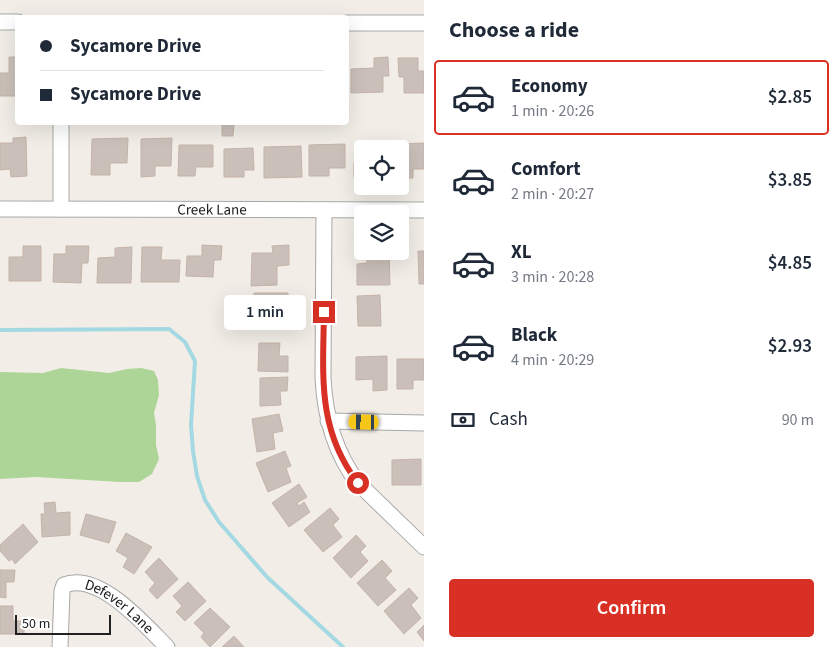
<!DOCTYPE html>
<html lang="en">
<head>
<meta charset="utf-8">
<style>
  :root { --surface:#fff; --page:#f6f6f7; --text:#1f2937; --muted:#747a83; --line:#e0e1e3; --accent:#d93025 }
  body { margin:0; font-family:"Source Sans 3",sans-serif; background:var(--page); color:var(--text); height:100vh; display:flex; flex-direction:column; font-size:19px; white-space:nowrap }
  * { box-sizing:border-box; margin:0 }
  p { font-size:16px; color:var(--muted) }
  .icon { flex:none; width:28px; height:28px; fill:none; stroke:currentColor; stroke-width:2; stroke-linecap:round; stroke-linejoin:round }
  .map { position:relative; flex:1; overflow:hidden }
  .drawer { display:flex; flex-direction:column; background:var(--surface); width:415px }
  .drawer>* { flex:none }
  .hud { position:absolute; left:15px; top:15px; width:334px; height:110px; border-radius:5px; box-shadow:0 5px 20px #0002; display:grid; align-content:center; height:110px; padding:0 25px; background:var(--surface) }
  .tools { position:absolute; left:354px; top:140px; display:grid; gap:10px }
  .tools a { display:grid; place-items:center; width:55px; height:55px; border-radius:5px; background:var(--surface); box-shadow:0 5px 20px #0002; font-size:25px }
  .scale { position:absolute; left:15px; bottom:12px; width:96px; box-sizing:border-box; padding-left:5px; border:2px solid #212121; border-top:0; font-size:14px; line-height:18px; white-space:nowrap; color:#212121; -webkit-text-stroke:4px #fff; paint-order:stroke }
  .end { position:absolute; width:22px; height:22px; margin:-11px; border:6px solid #d93025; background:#fff; box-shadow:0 0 0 2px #fff }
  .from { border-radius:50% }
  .bubble { position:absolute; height:35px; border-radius:5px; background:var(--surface); box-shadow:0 5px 20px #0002; font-size:16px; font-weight:600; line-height:35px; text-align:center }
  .car { position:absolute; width:15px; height:30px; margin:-15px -8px; border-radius:6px; box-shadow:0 0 4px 1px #0007; background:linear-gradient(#f5c518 24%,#345 0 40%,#f5c518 0 76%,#345 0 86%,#f5c518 0) }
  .hud b { display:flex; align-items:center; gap:18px; height:48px; font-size:19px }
  .hud b+b { border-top:1px solid var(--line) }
  .hud i { width:12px; height:12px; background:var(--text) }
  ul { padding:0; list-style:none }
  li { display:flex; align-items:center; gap:15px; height:75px; margin:0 10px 8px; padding:0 15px; border:2px solid transparent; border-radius:5px }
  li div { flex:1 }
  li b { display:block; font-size:19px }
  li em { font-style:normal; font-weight:600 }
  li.current { border-color:var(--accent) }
  li>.icon { width:45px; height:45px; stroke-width:1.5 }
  h2 { padding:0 25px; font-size:22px; line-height:60px }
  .pay { display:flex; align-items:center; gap:12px; height:55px; padding:0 25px; font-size:19px }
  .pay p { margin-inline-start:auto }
  .primary-button { display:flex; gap:10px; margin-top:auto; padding:10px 25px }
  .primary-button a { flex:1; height:58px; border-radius:5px; background:var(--accent); color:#fff; font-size:20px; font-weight:600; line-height:58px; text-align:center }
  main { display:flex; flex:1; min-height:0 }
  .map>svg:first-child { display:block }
  .forest { fill:#aed598 }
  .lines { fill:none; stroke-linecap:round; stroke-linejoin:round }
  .stream { stroke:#a4d8e3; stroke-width:4 }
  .building { fill:#cac0b9; stroke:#c5b3a8 }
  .street-casing { stroke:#a8a8a8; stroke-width:17 }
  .street { stroke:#fff; stroke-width:15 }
  .route { stroke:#d93025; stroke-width:6 }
  .labels { text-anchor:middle; stroke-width:4; stroke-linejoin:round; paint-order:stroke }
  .street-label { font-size:15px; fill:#212121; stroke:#fff }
</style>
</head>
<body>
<main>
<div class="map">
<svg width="424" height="647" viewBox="0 0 424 647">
  <rect width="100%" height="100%" fill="#f2eee7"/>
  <!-- forest -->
  <path class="forest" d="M61,368L109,373L127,369L141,368L154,371L158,380L159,395L154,413L156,425V445L159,459L152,474L139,482H120L36,477L0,479V372L43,373Z"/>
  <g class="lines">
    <!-- stream -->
    <path class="stream" d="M0,330L169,329L185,342L195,361L191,425L193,451L197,476L205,500L219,522L267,577L343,647"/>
  </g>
  <!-- building -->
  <path class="building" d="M9,57H18V96H0V73H9Z
    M388,57L389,76H383V92L351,93V69L374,68V58Z
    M398,58H418V71H424V93H404V77H399Z
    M222,124H234L233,136H222Z
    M26,137L27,176L11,177L10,169L0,170V143H13V138Z
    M128,138L127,163H110V175H91L92,139Z
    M172,138L171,166H155V176L141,177V139Z
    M424,143V169H413V178H400V149H396V144Z
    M345,144V168H329V176H309V145Z
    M179,145H213V167H196L195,176H178Z
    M301,146L302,177L264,178V147Z
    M253,148L254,170H244V177H224V149Z
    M359,151H362V176L354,177V163H359Z
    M202,245L222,246L221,260H214L213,277L186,276L187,256H202Z
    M289,245V265L277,266V285L251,286L252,253H273L272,246Z
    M23,246H41V281H9V257H23Z
    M66,246H89L88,263H82L81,283L53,282L54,254H66Z
    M132,247L131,283H97L98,258L115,257V248Z
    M142,247H162L161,260H180L179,282H141Z
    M367,251H389L390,285H357V264L367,263Z
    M418,251H424V284H419Z
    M254,293H288V309H278V325L254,326Z
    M380,295L381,326H358L357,296Z
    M259,343H280L279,356H288V372L258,371Z
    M387,356V390L373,391V379L356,380V357Z
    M397,359H424V380H413V389H397Z
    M288,377L287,391H280L281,405L260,406V378Z
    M279,414L283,431L273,433L275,449L257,452L252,419Z
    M285,451L291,466L286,468L291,482L268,492L256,463Z
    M421,459V485H392V460Z
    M299,484L307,497L297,503L299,506L304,502L310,512L289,527L272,503Z
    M55,502L56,513L70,512V535L42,537L41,514H45L44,503Z
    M330,508L339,519L333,525L342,537L323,552L304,530Z
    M86,514L116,522L109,543L80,535Z
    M23,524L38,542L15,564L12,559L9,561L0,551V545Z
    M126,533L152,547L134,574L123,567L128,558L116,551Z
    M356,535L366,546L360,552L368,561L351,578L333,558Z
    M159,558L178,579L157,599L149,590L155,583L145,572Z
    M382,560L392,571L385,578L396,590L378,606L357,583Z
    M0,570H15L14,582H6V598L0,597Z
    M188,582L206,601L185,621L176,612L182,606L173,596Z
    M409,588L418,598L411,605L421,618L404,634L384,611Z
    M0,606H13V621H24V634H0Z
    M210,608L230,627L210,647L201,637L204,633L194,623Z
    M424,625V641L417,632Z
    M234,636L244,647H222Z"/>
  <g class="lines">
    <defs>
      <g id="street">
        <path d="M0,22H18"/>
        <path d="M346,23H424"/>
        <path id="s1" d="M0,209L424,210"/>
        <path d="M61,209V122"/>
        <path d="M324,210L323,378C325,417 334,452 358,483L424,547"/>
        <path d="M328,421L424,423"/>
        <path id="s2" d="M60,647L62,591L64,585C99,571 145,625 167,647"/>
      </g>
    </defs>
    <!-- street casing -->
    <use href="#street" class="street-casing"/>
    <!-- street -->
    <use href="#street" class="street"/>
  </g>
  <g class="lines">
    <!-- route -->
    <path class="route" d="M324,312C323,376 317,430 358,483"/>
  </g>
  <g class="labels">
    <!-- street labels -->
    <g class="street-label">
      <text dy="5" stroke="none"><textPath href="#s1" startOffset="212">Creek Lane</textPath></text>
      <text dy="5" stroke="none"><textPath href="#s2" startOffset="125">Defever Lane</textPath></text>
    </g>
  </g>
</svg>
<div class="tools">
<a><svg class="icon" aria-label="locate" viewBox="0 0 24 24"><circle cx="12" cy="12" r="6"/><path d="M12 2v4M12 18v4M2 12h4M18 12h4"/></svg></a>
<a><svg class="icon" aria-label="layers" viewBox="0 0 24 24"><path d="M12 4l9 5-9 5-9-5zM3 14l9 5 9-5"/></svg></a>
</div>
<div class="scale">50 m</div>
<i class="end from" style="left:358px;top:483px"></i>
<i class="end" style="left:324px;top:312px"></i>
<div class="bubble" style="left:224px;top:295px;width:82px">1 min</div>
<i class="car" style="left:364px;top:422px;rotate:271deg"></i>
<div class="hud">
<b><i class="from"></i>Sycamore Drive</b>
<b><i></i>Sycamore Drive</b>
</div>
</div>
<section class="drawer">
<h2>Choose a ride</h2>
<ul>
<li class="current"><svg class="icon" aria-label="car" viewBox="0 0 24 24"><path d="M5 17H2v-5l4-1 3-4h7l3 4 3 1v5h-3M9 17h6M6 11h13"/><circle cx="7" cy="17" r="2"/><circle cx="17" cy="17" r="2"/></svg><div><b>Economy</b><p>1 min · 20:26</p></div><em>$2.85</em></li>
<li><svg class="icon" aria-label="car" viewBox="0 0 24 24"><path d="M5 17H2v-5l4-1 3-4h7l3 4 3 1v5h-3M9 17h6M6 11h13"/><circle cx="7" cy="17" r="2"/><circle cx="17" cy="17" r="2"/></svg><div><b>Comfort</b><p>2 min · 20:27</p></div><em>$3.85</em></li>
<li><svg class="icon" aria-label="car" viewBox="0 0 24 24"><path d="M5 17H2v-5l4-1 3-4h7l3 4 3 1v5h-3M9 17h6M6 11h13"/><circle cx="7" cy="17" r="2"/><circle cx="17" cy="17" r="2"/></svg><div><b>XL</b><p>3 min · 20:28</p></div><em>$4.85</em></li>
<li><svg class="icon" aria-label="car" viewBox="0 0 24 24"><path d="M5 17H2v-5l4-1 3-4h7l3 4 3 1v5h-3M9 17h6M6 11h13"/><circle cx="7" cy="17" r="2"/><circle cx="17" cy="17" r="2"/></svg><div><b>Black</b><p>4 min · 20:29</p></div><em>$2.93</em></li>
</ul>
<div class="pay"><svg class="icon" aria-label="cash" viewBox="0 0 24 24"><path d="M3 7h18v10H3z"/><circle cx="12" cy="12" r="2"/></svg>Cash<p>90 m</p></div>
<div class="primary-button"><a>Confirm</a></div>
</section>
</main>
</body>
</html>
